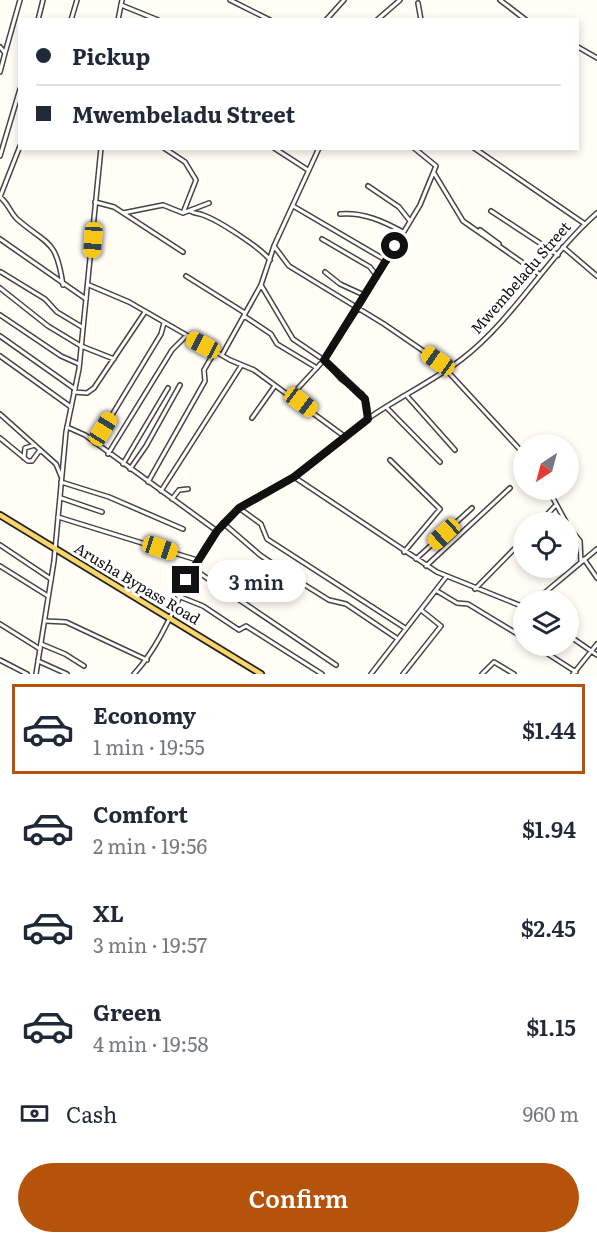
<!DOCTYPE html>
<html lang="en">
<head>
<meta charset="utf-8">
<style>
  :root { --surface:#fff; --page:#f6f6f7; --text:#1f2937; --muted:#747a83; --line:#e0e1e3; --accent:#b45309 }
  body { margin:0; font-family:Literata,serif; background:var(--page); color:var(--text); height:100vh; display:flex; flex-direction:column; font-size:22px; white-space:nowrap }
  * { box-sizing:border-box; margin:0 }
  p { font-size:20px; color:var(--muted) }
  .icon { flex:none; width:33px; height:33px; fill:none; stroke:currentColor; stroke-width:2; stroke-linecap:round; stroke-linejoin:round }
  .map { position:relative; height:674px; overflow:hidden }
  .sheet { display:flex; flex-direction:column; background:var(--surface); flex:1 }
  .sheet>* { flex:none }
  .guide { position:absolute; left:18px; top:18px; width:561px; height:132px; border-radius:0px; box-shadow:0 3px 9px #0003; display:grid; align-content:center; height:132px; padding:0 18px; background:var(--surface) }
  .needle { width:39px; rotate:216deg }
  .tools { position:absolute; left:513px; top:434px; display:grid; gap:12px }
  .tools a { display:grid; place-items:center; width:66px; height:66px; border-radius:50%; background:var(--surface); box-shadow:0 3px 9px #0003; font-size:30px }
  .end { position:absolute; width:27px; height:27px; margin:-14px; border:8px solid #111; background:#fff; box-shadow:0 0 0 3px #fff }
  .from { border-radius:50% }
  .bubble { position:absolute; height:42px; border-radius:21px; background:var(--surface); box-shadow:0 3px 9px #0003; font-size:20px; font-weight:600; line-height:42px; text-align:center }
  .car { position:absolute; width:18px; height:36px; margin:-18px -9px; border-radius:8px; box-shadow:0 0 4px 2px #0007; background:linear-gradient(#f5c518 24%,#345 0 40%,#f5c518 0 76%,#345 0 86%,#f5c518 0) }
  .guide b { display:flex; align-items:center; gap:21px; height:57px; font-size:22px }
  .guide b+b { border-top:2px solid var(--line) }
  .guide i { width:15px; height:15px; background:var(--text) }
  ul { padding:10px 0 0; list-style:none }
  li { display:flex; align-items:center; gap:18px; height:90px; margin:0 12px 9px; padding:0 6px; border:3px solid transparent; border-radius:0px }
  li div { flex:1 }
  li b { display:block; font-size:22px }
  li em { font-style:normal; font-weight:600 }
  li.current { border-color:var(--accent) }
  li>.icon { width:54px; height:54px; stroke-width:1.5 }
  .pay { display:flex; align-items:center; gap:15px; height:66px; padding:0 18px; font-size:22px }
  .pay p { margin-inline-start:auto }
  .action { display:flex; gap:12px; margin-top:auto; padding:12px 18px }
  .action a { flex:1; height:69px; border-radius:36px; background:var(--accent); color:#fff; font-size:24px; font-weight:600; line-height:69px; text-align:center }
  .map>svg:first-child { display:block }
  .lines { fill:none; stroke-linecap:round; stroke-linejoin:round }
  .minor-casing { stroke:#444; stroke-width:6 }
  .tertiary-casing { stroke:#444; stroke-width:6 }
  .primary-casing { stroke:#222; stroke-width:8 }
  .minor { stroke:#fff; stroke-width:3 }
  .tertiary { stroke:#fff; stroke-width:3 }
  .primary { stroke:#f9d66b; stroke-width:4.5 }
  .route { stroke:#111; stroke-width:8 }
  .labels { text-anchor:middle; stroke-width:6; stroke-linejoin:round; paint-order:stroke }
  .street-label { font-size:15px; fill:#111; stroke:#fff }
</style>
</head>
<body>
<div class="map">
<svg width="597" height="674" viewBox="0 0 597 674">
  <rect width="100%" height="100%" fill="#fffdf5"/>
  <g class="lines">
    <defs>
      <path id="minor" d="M230,0L270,20
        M500,0L526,20
        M418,3L421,20
        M121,5L158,20
        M38,20L43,0
        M71,20L77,0
        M326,20L344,0
        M377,20L400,0
        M0,47L5,53L0,72
        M578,47L597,58
        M5,53L20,0
        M164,148L185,162L196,180L183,213
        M274,148L308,170
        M474,148L585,224
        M0,156L20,89
        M434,173L463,221L539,274
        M368,186L399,207L410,221
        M0,197C8,203 10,212 17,219C48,246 56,238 63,285
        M0,197L20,146
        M95,202L114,207L183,252
        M293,206L387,261
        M190,211C195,214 198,213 203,215C218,220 261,248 270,260
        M491,211L558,255
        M123,213L163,205L183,213L209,203
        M340,214C363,212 383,221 403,232
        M480,230L499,244
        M0,239L86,299
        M322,239L370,267L376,275
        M274,246L289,266L384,324L438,361L524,454
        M563,247L597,276
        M1,272L45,299L57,312L82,327
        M325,272L340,284L364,295
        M186,276L245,313
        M89,285L129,302L230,360L254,370L344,436
        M261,285L293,339L324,360L341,379L362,394L367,404L368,419
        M0,288L48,326L81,346L114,359
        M0,315L61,356L79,364
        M244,316L271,334L277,344L317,368
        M0,336L75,389
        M222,355L261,285L274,246L319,148
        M0,356L71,407
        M74,392L87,393L94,388L145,312
        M407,396L455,450
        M290,397L324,360L358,308L420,205L436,166L414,148
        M387,408L440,462
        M0,414L56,464L61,476
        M252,418L274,387
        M67,427L85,435L217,531
        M0,438L28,461H32L40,450
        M95,443L161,334L164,323
        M108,454L172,350L186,336
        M24,458L25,448L35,445
        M390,460L440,509L404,552
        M123,464L168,388
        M130,469L146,446L180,385
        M294,477L437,572L524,607
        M61,482L109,497L183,529
        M148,482L205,381L204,370L215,351
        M548,489L566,522
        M161,491L241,366
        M61,498L102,512
        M172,499L179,490L188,489
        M239,508L261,524L267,539L405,628
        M58,517L197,560
        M540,522L555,506
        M223,523L260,555L300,582L329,600L346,604L398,639
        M568,526L580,541L581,562
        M0,545L51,579
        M416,559L472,508
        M584,559L597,578
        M0,566L48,596
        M426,566L510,488
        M192,568L336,665
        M475,589L524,539
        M437,591L457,603L468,604L524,638
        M178,596L203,606L239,630L246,626L322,674
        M536,600L597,549
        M45,621L66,622L147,660
        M0,624L40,649
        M568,635L597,655
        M41,644L65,654L84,666
        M534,645L576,672
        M0,660L27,674
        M38,661L67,674
        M371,674L446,577
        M403,674L441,626L421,610
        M482,674L494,662L514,674
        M573,674L597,644"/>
      <path id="tertiary" d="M118,20L122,0
        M36,674L54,561L66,432L79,369L101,148
        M134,674C174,630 184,568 223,523C244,500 270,492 295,476C320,460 342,438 366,420C397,398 432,382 462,359C514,319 547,257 597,213"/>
      <path id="primary" d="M0,515L261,674"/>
    </defs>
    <!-- minor casing -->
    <use href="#minor" class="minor-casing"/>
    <!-- tertiary casing -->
    <use href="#tertiary" class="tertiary-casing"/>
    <!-- primary casing -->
    <use href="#primary" class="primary-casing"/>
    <!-- minor -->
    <use href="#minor" class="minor"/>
    <!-- tertiary -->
    <use href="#tertiary" class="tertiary"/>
    <!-- primary -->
    <use href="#primary" class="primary"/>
  </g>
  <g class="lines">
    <!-- route -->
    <path class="route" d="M186,580L217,531L239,508L294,477L368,419L365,399L324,360L395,246"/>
  </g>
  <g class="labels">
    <!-- street labels -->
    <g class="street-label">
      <text transform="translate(521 278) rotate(-49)" y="5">Mwembeladu Street</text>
      <text transform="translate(137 584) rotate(31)" y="5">Arusha Bypass Road</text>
    </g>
  </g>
</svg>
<div class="tools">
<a><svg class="needle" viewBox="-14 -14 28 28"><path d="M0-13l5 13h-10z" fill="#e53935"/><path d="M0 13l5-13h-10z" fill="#747a83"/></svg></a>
<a><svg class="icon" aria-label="locate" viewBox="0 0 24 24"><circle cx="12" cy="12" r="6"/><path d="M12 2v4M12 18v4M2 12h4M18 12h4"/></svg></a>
<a><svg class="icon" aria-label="layers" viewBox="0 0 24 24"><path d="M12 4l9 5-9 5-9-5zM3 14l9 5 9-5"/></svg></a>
</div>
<i class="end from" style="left:395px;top:246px"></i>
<i class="end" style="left:186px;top:580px"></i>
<div class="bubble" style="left:207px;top:560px;width:99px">3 min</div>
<i class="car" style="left:93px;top:240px;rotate:184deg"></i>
<i class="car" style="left:203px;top:345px;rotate:298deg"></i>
<i class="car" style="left:438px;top:361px;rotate:305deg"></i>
<i class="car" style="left:301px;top:402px;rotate:127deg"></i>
<i class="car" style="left:103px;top:429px;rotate:32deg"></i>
<i class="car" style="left:444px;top:534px;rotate:228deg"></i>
<i class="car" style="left:160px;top:548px;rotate:108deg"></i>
<div class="guide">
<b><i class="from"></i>Pickup</b>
<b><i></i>Mwembeladu Street</b>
</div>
</div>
<section class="sheet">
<ul>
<li class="current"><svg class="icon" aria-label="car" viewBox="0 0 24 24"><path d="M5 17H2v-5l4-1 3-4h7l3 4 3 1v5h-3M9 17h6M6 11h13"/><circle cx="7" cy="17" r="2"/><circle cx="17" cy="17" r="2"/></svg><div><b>Economy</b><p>1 min · 19:55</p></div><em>$1.44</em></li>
<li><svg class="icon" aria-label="car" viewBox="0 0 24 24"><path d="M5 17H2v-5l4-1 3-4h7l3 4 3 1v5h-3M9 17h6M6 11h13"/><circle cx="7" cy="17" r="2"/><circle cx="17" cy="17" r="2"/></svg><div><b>Comfort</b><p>2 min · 19:56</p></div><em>$1.94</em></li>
<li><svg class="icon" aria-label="car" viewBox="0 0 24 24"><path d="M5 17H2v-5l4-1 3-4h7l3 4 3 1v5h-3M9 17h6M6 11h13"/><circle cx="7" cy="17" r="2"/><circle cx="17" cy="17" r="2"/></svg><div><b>XL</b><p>3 min · 19:57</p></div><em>$2.45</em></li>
<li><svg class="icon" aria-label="car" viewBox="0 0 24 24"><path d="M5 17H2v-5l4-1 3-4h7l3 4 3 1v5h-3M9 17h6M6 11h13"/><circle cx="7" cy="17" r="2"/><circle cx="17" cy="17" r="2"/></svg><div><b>Green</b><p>4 min · 19:58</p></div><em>$1.15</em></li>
</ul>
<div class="pay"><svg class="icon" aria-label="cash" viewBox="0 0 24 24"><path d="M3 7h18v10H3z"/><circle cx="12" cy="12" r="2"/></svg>Cash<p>960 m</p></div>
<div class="action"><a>Confirm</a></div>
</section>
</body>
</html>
